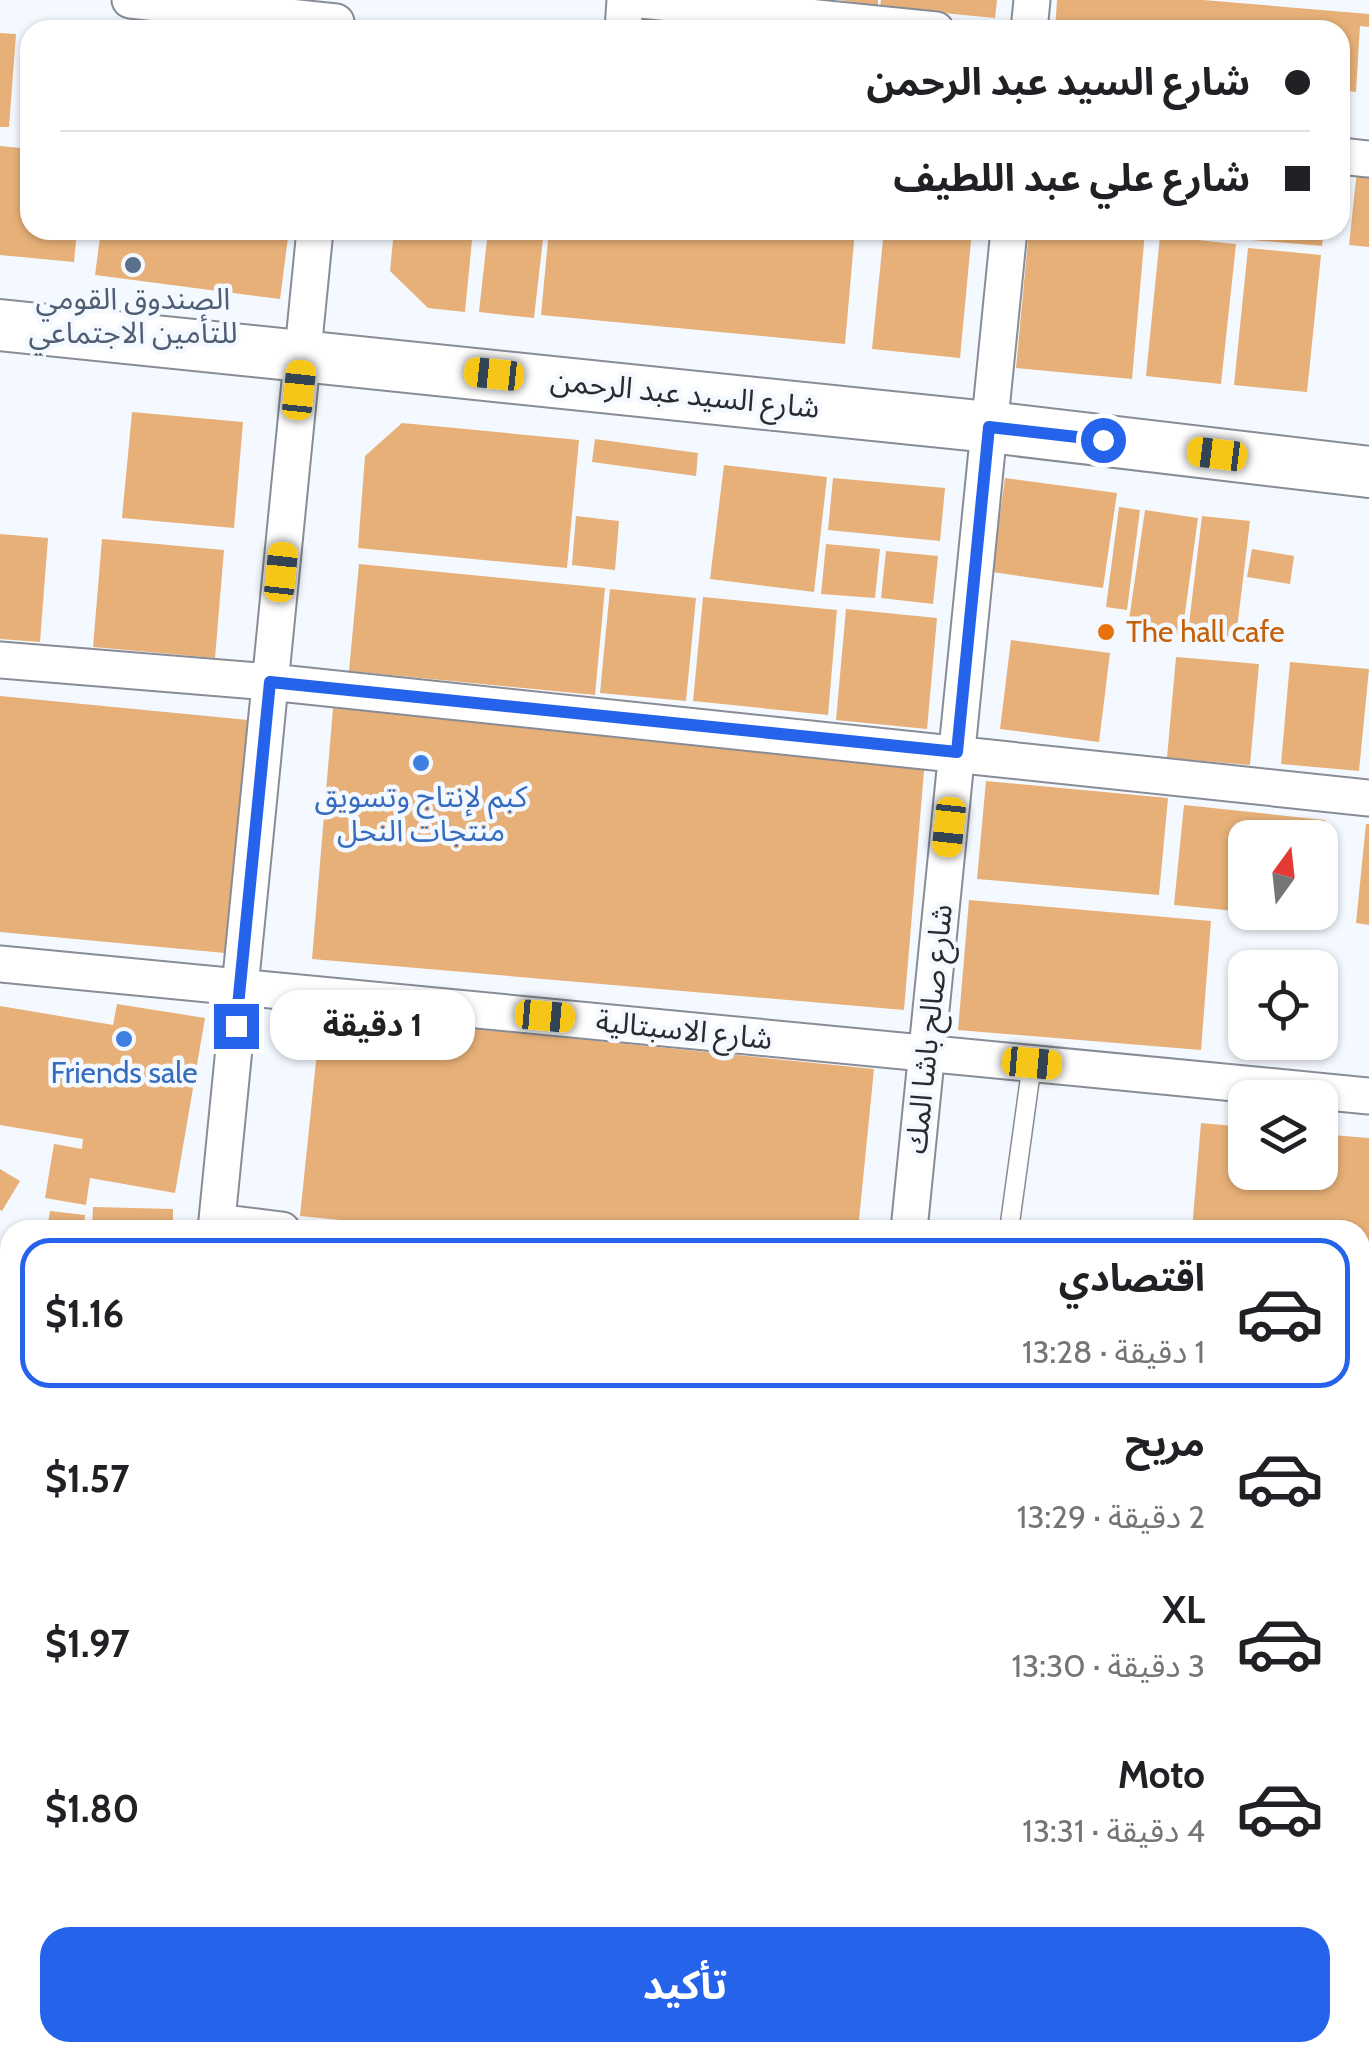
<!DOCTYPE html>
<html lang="ar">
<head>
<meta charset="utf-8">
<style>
  :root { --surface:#fff; --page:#f2f2f2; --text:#202124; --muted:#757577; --line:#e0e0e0; --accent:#2563eb }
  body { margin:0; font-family:Cabin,"Noto Sans Arabic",sans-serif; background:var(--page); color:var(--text); direction:rtl; height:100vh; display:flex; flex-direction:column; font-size:38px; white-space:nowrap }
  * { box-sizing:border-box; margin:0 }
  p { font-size:32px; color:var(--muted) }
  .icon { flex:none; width:55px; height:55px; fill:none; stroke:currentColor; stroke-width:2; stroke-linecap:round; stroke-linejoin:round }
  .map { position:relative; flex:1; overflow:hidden; direction:ltr }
  .details { position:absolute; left:0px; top:1220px; width:1370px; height:842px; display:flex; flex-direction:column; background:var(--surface); border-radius:30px 30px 0 0; box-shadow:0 2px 8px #0004; direction:rtl }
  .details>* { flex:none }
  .hud { position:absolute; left:20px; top:20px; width:1330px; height:220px; border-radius:30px; box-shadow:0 2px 8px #0004; direction:rtl; display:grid; align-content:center; height:220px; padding:0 40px; background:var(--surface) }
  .needle { width:65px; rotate:15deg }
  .controls { position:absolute; left:1228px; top:820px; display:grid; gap:20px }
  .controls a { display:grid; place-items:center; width:110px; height:110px; border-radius:20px; background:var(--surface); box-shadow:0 2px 8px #0004; font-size:50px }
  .end { position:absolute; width:45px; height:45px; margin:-22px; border:12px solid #2563eb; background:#fff; box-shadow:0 0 0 5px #fff }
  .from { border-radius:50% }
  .bubble { position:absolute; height:70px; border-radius:30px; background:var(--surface); box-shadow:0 2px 8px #0004; font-size:32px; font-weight:700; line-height:70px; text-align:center; direction:rtl }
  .car { position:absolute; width:30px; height:60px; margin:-30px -15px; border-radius:12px; box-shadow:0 0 8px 2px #0007; background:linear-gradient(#f5c518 24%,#345 0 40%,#f5c518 0 76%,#345 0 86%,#f5c518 0) }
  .hud b { display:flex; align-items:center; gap:35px; height:95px; font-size:38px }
  .hud b+b { border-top:2px solid var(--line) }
  .hud i { width:25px; height:25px; background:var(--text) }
  ul { padding:18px 0 0; list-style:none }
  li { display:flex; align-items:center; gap:30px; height:150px; margin:0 20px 15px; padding:0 20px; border:5px solid transparent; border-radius:30px }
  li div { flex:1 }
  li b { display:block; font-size:38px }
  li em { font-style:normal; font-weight:700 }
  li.on { border-color:var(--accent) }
  li>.icon { width:90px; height:90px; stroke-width:1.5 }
  .cta { display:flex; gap:20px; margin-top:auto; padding:20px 40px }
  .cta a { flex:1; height:115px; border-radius:30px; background:var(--accent); color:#fff; font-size:40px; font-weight:700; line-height:115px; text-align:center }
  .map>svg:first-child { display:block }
  .building { fill:#e7b078 }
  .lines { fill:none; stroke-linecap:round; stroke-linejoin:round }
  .lane-casing { stroke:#878c96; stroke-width:21 }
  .street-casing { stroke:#878c96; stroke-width:39 }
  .secondary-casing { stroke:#878c96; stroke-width:54 }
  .highway-casing { stroke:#90553b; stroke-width:59 }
  .lane { stroke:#fff; stroke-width:18 }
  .street { stroke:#fff; stroke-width:35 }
  .secondary { stroke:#fff; stroke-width:50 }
  .highway { stroke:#c86c42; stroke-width:55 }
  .route { stroke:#2563eb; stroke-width:12 }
  .service-dot { fill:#5c6f8a; stroke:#f4f8ff; stroke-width:4 }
  .food-dot { fill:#e8710a; stroke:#f4f8ff; stroke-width:4 }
  .shop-dot { fill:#3f7fe0; stroke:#f4f8ff; stroke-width:4 }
  .labels { text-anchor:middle; stroke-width:9; stroke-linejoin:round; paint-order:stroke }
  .service-label { font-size:30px; fill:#4e5e75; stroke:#f4f8ff }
  .street-label { font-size:30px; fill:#292b2f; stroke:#f4f8ff }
  .food-label { font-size:30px; fill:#c56008; stroke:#f4f8ff; text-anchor:start }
  .shop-label { font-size:30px; fill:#366cbe; stroke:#f4f8ff }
</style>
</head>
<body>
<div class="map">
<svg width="1369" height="2062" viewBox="0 0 1369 2062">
  <rect width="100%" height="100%" fill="#f4f8ff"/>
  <!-- building -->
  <path class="building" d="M839,0H878V6Z
    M881,0H997L995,18L880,7Z
    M1057,0H1203L1369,14V27L1360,26L1356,92L1340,90V30H1055Z
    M0,33L16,34L9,127H0Z
    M0,146L30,149V230H77L74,262L0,255Z
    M1357,170L1369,172V247L1349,245Z
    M101,230H289L280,299L95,275Z
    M394,230H473L465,312L428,308L390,271Z
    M488,230H544L534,318L479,312Z
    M549,230H855L845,344L541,315Z
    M884,230H972L960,358L872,349Z
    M1029,230L1145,232L1132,379L1016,368Z
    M1240,230H1324L1322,246L1239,239Z
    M1160,236L1236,244L1221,384L1146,376Z
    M1248,248L1321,255L1307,392L1234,385Z
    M132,412L243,422L234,528L122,518Z
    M402,423L579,440L567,568L358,548L365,456Z
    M595,439L698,453L696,476L592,462Z
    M724,465L827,477L814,592L710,579Z
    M833,478L945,488L940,541L828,530Z
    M1005,478L1117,493L1103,588L992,572Z
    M1119,507L1140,510L1127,610L1106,607Z
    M1145,510L1198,518L1182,635L1128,627Z
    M576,516L619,521L615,570L572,565Z
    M1202,516L1250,521L1236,637L1188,632Z
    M0,534L48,538L40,642L0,639Z
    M102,539L224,550L215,658L93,647Z
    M826,544L880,549L875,598L821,594Z
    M1252,549L1294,556L1290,584L1247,577Z
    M886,551L938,556L933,604L881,598Z
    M359,564L605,588L595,695L349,671Z
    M610,589L696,598L686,701L600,693Z
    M703,597L837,610L828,715L693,701Z
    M846,609L937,618L927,729L836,720Z
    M1011,640L1110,653L1099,742L1000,729Z
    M1176,657L1259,664L1250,765L1167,758Z
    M1290,662L1369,669L1359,771L1281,764Z
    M0,696L248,720L225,953L0,932Z
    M333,708L925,759L904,1010L312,959Z
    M986,781L1168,798L1159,895L977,879Z
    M1184,805L1325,820L1323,838H1245V912L1174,905Z
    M1366,824H1369V925L1356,923Z
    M969,900L1211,921L1201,1050L958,1030Z
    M1271,912H1315L1314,920Z
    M117,1004L205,1018L175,1193L90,1178L86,1205L45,1198L54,1144L82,1149L83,1139L0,1125V1006L113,1025Z
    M321,1013L874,1069L858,1230H442L300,1216Z
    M1201,1123L1245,1127V1172H1320V1134L1369,1138V1431L1360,1430V1230H1192Z
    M0,1169L20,1181L2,1211L0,1210Z
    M93,1207L173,1209V1230H92Z
    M50,1211L85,1215L84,1230H47Z
    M1360,1471L1369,1472V1550L1360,1549Z
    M0,1491L10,1497V1602L0,1596Z
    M387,2052H493L502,2062H396Z
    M549,2052H601L611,2062H559Z
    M644,2052H691L701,2062H654Z"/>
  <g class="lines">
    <defs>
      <path id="lane" d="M1009,1230L1032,1063
        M0,1725L10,1730
        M0,1818L10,1807
        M0,1894L10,1884
        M527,2052L537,2062
        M637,2052L646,2062"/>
      <path id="street" d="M130,0L336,22
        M641,0L936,30
        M623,30L625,0
        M1029,30L1032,0
        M1340,156L1369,159
        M0,660L270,682L1369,798
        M0,964L1369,1096
        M217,1222L282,1230
        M216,1230L315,230
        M909,1230L1009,230
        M1360,1609L1369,1610"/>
      <path id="secondary" d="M0,325L989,427L1369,472"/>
      <path id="highway" d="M0,1297L10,1304
        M0,1362L10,1369
        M765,2052L774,2062
        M836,2052L846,2062"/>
    </defs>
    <!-- lane casing -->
    <use href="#lane" class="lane-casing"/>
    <!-- street casing -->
    <use href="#street" class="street-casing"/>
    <!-- secondary casing -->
    <use href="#secondary" class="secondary-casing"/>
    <!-- highway casing -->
    <use href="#highway" class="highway-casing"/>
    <!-- lane -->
    <use href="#lane" class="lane"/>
    <!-- street -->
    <use href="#street" class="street"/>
    <!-- secondary -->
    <use href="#secondary" class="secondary"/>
    <!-- highway -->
    <use href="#highway" class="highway"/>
  </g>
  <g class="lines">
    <!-- route -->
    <path class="route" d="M236,1026L270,682L957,752L989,427L1103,440"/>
  </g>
  <!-- markers -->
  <circle class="service-dot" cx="133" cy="265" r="10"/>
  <circle class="food-dot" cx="1106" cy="632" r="10"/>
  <g class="shop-dot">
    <circle cx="421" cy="763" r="10"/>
    <circle cx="124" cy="1039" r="10"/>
  </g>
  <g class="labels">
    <!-- service labels -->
    <g class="service-label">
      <text x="133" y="309">الصندوق القومي<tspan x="133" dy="34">للتأمين الاجتماعي</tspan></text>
    </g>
    <!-- street labels -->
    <g class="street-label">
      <text transform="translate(685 394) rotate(6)" y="10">شارع السيد عبد الرحمن</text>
      <text transform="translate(929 1029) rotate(-84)" y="10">شارع صالح باشا المك</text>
      <text transform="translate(684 1030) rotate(6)" y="10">شارع الاسبتالية</text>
    </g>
    <!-- food labels -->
    <g class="food-label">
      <text x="1126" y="642">The hall cafe</text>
    </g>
    <!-- shop labels -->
    <g class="shop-label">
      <text x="421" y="807">كبم لإنتاج وتسويق<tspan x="421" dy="34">منتجات النحل</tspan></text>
      <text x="124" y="1083">Friends sale</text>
    </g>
  </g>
</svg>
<div class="controls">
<a><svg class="needle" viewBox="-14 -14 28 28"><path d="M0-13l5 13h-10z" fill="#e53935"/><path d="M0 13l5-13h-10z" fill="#757577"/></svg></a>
<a><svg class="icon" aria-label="locate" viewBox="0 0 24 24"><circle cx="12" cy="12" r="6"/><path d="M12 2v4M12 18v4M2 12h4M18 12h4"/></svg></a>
<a><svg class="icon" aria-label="layers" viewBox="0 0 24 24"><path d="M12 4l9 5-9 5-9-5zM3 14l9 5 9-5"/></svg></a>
</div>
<i class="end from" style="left:1103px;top:440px"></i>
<i class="end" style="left:236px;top:1026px"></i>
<div class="bubble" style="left:270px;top:990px;width:205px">1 دقيقة</div>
<i class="car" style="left:494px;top:374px;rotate:276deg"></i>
<i class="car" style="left:299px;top:390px;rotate:6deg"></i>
<i class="car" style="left:1217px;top:454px;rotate:277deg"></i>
<i class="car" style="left:281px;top:572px;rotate:6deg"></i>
<i class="car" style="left:949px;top:827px;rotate:186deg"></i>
<i class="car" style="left:545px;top:1016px;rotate:95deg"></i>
<i class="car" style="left:1032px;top:1063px;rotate:95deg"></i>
<div class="hud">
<b><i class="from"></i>شارع السيد عبد الرحمن</b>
<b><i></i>شارع علي عبد اللطيف</b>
</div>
<section class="details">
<ul>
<li class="on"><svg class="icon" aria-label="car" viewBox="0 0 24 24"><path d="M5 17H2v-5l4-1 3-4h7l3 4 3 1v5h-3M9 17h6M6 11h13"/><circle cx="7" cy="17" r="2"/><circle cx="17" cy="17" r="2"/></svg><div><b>اقتصادي</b><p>1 دقيقة · 13:28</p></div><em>$1.16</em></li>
<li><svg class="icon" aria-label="car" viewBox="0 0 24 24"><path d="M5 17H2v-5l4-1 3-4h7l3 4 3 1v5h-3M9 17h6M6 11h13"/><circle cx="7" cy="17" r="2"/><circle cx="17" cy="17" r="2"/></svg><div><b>مريح</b><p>2 دقيقة · 13:29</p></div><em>$1.57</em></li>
<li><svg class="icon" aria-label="car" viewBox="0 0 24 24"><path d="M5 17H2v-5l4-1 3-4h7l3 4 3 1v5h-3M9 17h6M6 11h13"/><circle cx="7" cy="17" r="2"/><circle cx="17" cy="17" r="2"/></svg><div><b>XL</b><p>3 دقيقة · 13:30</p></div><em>$1.97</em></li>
<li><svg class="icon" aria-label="car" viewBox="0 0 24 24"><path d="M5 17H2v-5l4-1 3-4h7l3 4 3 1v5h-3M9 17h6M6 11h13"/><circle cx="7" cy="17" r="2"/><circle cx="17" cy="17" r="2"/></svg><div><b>Moto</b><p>4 دقيقة · 13:31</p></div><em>$1.80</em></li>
</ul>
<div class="cta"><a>تأكيد</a></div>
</section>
</div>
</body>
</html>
